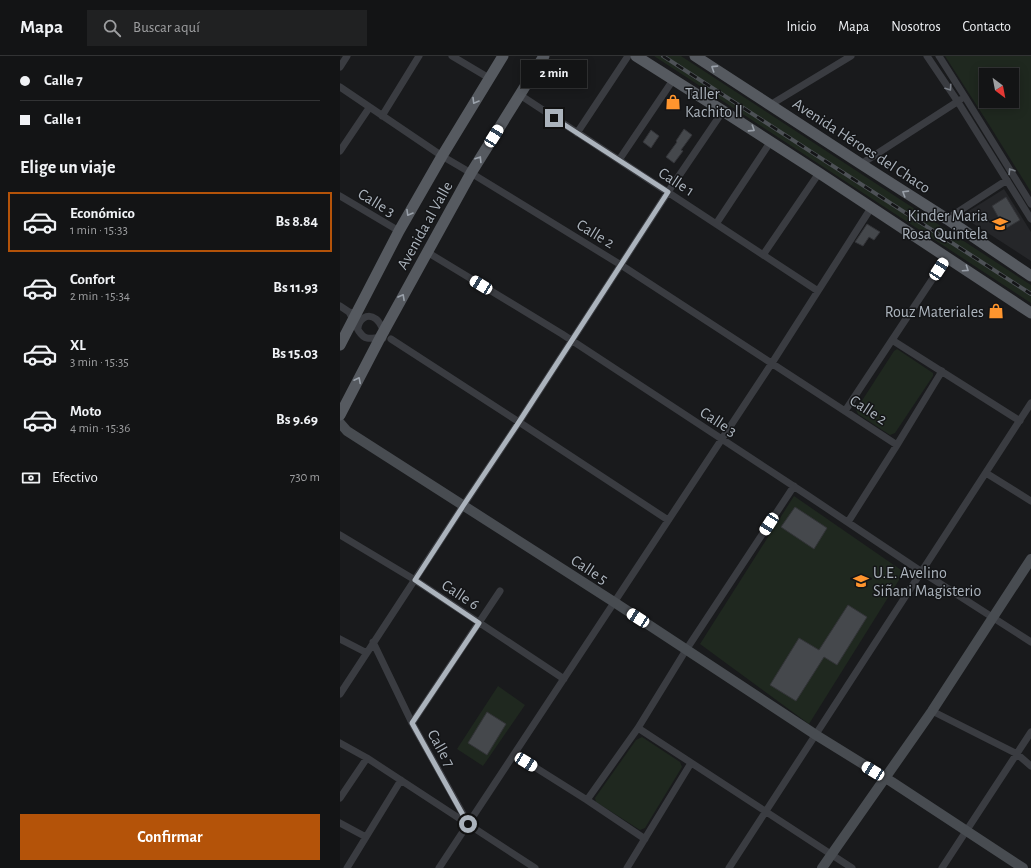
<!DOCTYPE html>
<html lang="es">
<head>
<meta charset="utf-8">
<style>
  :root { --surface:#131415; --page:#202122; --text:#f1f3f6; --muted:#9d9ea0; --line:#323334; --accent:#b45309 }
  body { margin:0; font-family:"Alegreya Sans",sans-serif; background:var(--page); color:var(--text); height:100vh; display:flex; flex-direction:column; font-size:15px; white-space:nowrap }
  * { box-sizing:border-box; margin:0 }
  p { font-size:13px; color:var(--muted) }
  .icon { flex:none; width:22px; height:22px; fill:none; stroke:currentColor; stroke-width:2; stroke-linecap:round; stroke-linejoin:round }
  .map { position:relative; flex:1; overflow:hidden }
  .side { display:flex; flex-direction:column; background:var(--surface); width:340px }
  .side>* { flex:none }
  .banner { display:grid; align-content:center; height:88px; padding:0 20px; background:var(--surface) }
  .needle { width:26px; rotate:148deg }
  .tools { position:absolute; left:639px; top:12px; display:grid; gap:8px }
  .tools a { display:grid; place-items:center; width:40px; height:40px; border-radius:0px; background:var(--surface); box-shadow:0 2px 10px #0003,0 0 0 1px var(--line); font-size:20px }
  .end { position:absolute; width:18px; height:18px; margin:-9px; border:5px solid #abb3bc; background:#111; box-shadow:0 0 0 2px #111 }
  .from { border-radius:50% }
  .bubble { position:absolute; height:28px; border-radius:0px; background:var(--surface); box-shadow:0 2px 10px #0003,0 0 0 1px var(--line); font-size:13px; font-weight:700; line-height:28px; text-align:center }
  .car { position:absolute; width:12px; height:24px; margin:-12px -6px; border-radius:5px; box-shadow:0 0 3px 1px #0007; background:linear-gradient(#fff 24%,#345 0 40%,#fff 0 76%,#345 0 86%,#fff 0) }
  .banner b { display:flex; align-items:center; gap:14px; height:38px; font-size:15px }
  .banner b+b { border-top:1px solid var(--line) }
  .banner i { width:10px; height:10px; background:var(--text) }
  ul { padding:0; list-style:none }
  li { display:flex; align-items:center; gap:12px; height:60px; margin:0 8px 6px; padding:0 12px; border:2px solid transparent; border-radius:0px }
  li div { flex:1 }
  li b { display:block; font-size:15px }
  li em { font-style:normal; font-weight:700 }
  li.active { border-color:var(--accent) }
  li>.icon { width:36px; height:36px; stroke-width:1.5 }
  h2 { padding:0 20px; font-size:18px; line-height:48px }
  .pay { display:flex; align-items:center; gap:10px; height:44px; padding:0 20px; font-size:15px }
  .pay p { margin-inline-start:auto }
  .action { display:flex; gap:8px; margin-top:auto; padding:8px 20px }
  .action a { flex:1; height:46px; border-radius:0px; background:var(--accent); color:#fff; font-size:16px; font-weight:700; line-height:46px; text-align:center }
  header { display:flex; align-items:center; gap:24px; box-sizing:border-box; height:56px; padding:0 20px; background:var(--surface); border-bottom:1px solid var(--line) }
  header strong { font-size:19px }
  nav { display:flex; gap:22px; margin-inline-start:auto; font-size:14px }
  .search { width:280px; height:36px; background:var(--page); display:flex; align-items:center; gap:10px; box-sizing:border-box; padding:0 14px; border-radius:0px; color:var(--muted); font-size:15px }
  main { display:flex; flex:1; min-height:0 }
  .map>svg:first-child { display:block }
  .built { fill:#252629 }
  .green { fill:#1f281f; fill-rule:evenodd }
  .building { fill:#45484c; stroke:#333438 }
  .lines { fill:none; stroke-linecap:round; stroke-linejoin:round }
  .minor { stroke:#3a3c41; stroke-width:7 }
  .secondary { stroke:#484c51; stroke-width:10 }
  .primary { stroke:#565a60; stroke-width:11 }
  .rail-casing { stroke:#4d5156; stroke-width:4 }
  .rail { stroke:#141517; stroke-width:2.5; stroke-dasharray:8; stroke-linecap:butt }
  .oneway { stroke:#9aa1aa }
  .oneway2 { stroke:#787d85 }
  .route { stroke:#abb3bc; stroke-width:5 }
  .labels { text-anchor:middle; stroke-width:3; stroke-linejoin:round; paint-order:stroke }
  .poi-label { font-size:16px; fill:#abb3bc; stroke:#141517; text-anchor:start }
  .street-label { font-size:16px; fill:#abb3bc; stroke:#141517 }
</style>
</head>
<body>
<header>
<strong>Mapa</strong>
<div class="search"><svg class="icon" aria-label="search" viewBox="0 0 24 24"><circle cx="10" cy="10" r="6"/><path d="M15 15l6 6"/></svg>Buscar aquí</div>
<nav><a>Inicio</a><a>Mapa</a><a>Nosotros</a><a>Contacto</a></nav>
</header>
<main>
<section class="side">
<div class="banner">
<b><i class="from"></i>Calle 7</b>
<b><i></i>Calle 1</b>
</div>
<h2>Elige un viaje</h2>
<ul>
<li class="active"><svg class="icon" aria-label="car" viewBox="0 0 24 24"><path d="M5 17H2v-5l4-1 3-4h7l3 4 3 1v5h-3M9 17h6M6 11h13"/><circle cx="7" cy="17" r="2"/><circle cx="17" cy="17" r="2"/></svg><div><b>Económico</b><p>1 min · 15:33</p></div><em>Bs 8.84</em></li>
<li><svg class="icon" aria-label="car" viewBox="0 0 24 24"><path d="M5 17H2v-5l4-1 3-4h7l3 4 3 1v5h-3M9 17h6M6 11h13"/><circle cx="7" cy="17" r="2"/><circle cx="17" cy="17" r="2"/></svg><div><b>Confort</b><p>2 min · 15:34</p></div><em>Bs 11.93</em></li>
<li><svg class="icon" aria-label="car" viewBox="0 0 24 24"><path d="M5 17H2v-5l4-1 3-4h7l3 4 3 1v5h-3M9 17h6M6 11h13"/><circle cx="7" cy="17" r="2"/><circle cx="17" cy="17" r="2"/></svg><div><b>XL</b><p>3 min · 15:35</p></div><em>Bs 15.03</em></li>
<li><svg class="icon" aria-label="car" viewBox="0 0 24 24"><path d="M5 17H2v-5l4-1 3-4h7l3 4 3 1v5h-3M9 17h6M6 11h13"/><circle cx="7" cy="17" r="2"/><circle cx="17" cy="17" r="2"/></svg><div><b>Moto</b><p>4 min · 15:36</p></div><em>Bs 9.69</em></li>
</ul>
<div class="pay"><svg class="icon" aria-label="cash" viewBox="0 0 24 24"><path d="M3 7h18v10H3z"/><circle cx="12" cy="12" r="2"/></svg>Efectivo<p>730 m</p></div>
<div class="action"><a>Confirmar</a></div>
</section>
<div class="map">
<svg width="691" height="812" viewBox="0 0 691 812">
  <rect width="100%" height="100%" fill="#191a1c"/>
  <!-- built -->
  <path class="built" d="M664,133L691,176V205L623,161L624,158Z"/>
  <!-- green -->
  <path class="green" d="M314,0H341L691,229V247Z
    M605,0H691V136L648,67ZM646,19H672V45H646Z
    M557,293L593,317V320L555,377L550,379L518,358L516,354L554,295Z
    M454,440L564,516L469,668L360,588Z
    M158,630L185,649L143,710L117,693Z
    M302,681L340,706L342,711L305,772L300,774L256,746L255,742L296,684Z"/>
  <!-- building -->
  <path class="building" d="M344,73L352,79L341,94L343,95L334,107L326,101L337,86L336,85Z
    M311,74L319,80L311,92L303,86Z
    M666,141L680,164L665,173L652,150Z
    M527,168L540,176L534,184L529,181L523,190L515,186Z
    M455,451L487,472L474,493L441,471Z
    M508,549L527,561L497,609L484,601L456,645L430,629L459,582L479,594Z
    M147,656L166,668L147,699L128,687Z"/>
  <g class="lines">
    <!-- minor -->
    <path class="minor" d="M112,0L149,22
      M587,0L618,46L691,163
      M599,0L625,41L691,148
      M0,11L7,0
      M0,31L102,100L131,117L281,209L557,389
      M180,39L478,235
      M430,49L511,0
      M42,60L79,0
      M237,77L288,0
      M0,95L29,52
      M279,104L333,24
      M521,108L620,44
      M0,140L59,175
      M607,163L667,124
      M376,168L431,85
      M87,196L222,278L467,439L582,516L691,586
      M423,199L479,117
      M0,250L9,256L13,257
      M9,256C13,263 19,281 27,282C32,283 38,281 43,282
      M18,273C18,264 27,256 36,263C40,266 42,272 45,277
      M51,283L179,366L328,464
      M552,284L680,365
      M505,355L607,201
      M646,417L691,445
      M508,466L557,389L602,315
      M0,479L75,524L224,623
      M0,583L27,597
      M33,586L72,667L128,767
      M0,638L123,450L179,366L328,136L383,55
      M592,655L677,698L691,710
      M72,667L160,535
      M298,672L512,812
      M0,687L27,702L195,812
      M174,698L247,744L305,783
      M0,742L27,702
      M247,744L298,672L346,594L454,430
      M0,767L26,781
      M7,812L61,724
      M99,812L432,307L531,152
      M287,812L351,707
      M389,812L691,347
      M602,812L691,676"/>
    <!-- secondary -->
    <path class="secondary" d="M0,367L7,375L274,546L476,679L552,726L683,812
      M482,812L592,655L691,503"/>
    <!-- primary -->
    <path class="primary" d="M296,0L383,55L479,117L691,257
      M355,0L521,108L607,163L691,220
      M0,289L59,175L102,100L163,0
      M0,359L40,282L131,117L204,0"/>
    <defs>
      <path id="rail" d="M323,0L691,238"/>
    </defs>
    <!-- rail casing -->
    <use href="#rail" class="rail-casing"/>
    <!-- rail -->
    <use href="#rail" class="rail"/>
  </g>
  <!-- one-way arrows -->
  <defs><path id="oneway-chevron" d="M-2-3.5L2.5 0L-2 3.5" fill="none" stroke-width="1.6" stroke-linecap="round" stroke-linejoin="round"/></defs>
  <g class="oneway">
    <use href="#oneway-chevron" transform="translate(374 12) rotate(-147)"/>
    <use href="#oneway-chevron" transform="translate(135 45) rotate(121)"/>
    <use href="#oneway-chevron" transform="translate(412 73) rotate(33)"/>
    <use href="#oneway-chevron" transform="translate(139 103) rotate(-58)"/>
    <use href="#oneway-chevron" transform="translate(565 137) rotate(-148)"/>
    <use href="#oneway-chevron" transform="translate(69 157) rotate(120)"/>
    <use href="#oneway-chevron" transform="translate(626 213) rotate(34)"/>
    <use href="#oneway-chevron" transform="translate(62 241) rotate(-61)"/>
    <use href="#oneway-chevron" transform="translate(18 324) rotate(-63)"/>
  </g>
  <g class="oneway2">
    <use href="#oneway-chevron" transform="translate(609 32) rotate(56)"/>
    <use href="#oneway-chevron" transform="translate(671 115) rotate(-122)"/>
  </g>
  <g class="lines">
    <!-- route -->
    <path class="route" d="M128,768L72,667L139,567L75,524L123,450L179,366L328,136L214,62"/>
  </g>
  <!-- icons -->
  <defs>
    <symbol id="shop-bare" viewBox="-9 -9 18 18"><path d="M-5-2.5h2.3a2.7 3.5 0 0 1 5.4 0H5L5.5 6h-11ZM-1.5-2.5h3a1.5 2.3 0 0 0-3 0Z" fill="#ff952e" stroke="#141517" stroke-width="2.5" paint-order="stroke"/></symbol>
    <symbol id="school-bare" viewBox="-9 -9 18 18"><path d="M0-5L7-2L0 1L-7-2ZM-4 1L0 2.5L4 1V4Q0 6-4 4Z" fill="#ff952e" stroke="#141517" stroke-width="2.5" paint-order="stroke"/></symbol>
  </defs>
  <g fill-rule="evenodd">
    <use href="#shop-bare" x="322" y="35" width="22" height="22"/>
    <use href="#school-bare" x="649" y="157" width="22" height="22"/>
    <use href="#shop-bare" x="645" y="244" width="22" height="22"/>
    <use href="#school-bare" x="510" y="514" width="22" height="22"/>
  </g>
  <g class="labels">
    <!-- poi labels -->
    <g class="poi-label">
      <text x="345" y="43">Taller<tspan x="345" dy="18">Kachito ll</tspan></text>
      <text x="648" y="165" text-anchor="end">Kinder Maria<tspan x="648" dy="18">Rosa Quintela</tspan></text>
      <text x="644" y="261" text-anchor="end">Rouz Materiales</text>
      <text x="533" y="522">U.E. Avelino<tspan x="533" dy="18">Siñani Magisterio</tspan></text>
    </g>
    <!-- street labels -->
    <g class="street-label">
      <text transform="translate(522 89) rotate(33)" y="6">Avenida Héroes del Chaco</text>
      <text transform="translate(337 125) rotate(33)" y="6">Calle 1</text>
      <text transform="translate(37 146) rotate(31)" y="6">Calle 3</text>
      <text transform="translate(84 169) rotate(-61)" y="6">Avenida al Valle</text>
      <text transform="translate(256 177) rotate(31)" y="6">Calle 2</text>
      <text transform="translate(529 353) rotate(33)" y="6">Calle 2</text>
      <text transform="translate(379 365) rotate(33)" y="6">Calle 3</text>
      <text transform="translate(250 513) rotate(33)" y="6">Calle 5</text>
      <text transform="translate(121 538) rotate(33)" y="6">Calle 6</text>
      <text transform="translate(102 692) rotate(61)" y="6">Calle 7</text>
    </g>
  </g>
</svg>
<div class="tools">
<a><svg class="needle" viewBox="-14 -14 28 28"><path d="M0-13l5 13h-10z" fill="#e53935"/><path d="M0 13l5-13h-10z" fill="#9d9ea0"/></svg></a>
</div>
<i class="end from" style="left:128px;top:768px"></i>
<i class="end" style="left:214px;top:62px"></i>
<div class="bubble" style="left:181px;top:4px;width:66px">2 min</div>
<i class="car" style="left:154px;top:80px;rotate:32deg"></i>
<i class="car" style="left:599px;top:213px;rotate:33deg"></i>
<i class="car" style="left:141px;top:229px;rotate:301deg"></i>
<i class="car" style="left:429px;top:468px;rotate:213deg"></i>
<i class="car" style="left:298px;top:562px;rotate:303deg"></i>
<i class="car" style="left:186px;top:706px;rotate:122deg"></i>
<i class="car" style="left:533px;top:715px;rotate:302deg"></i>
</div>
</main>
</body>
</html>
